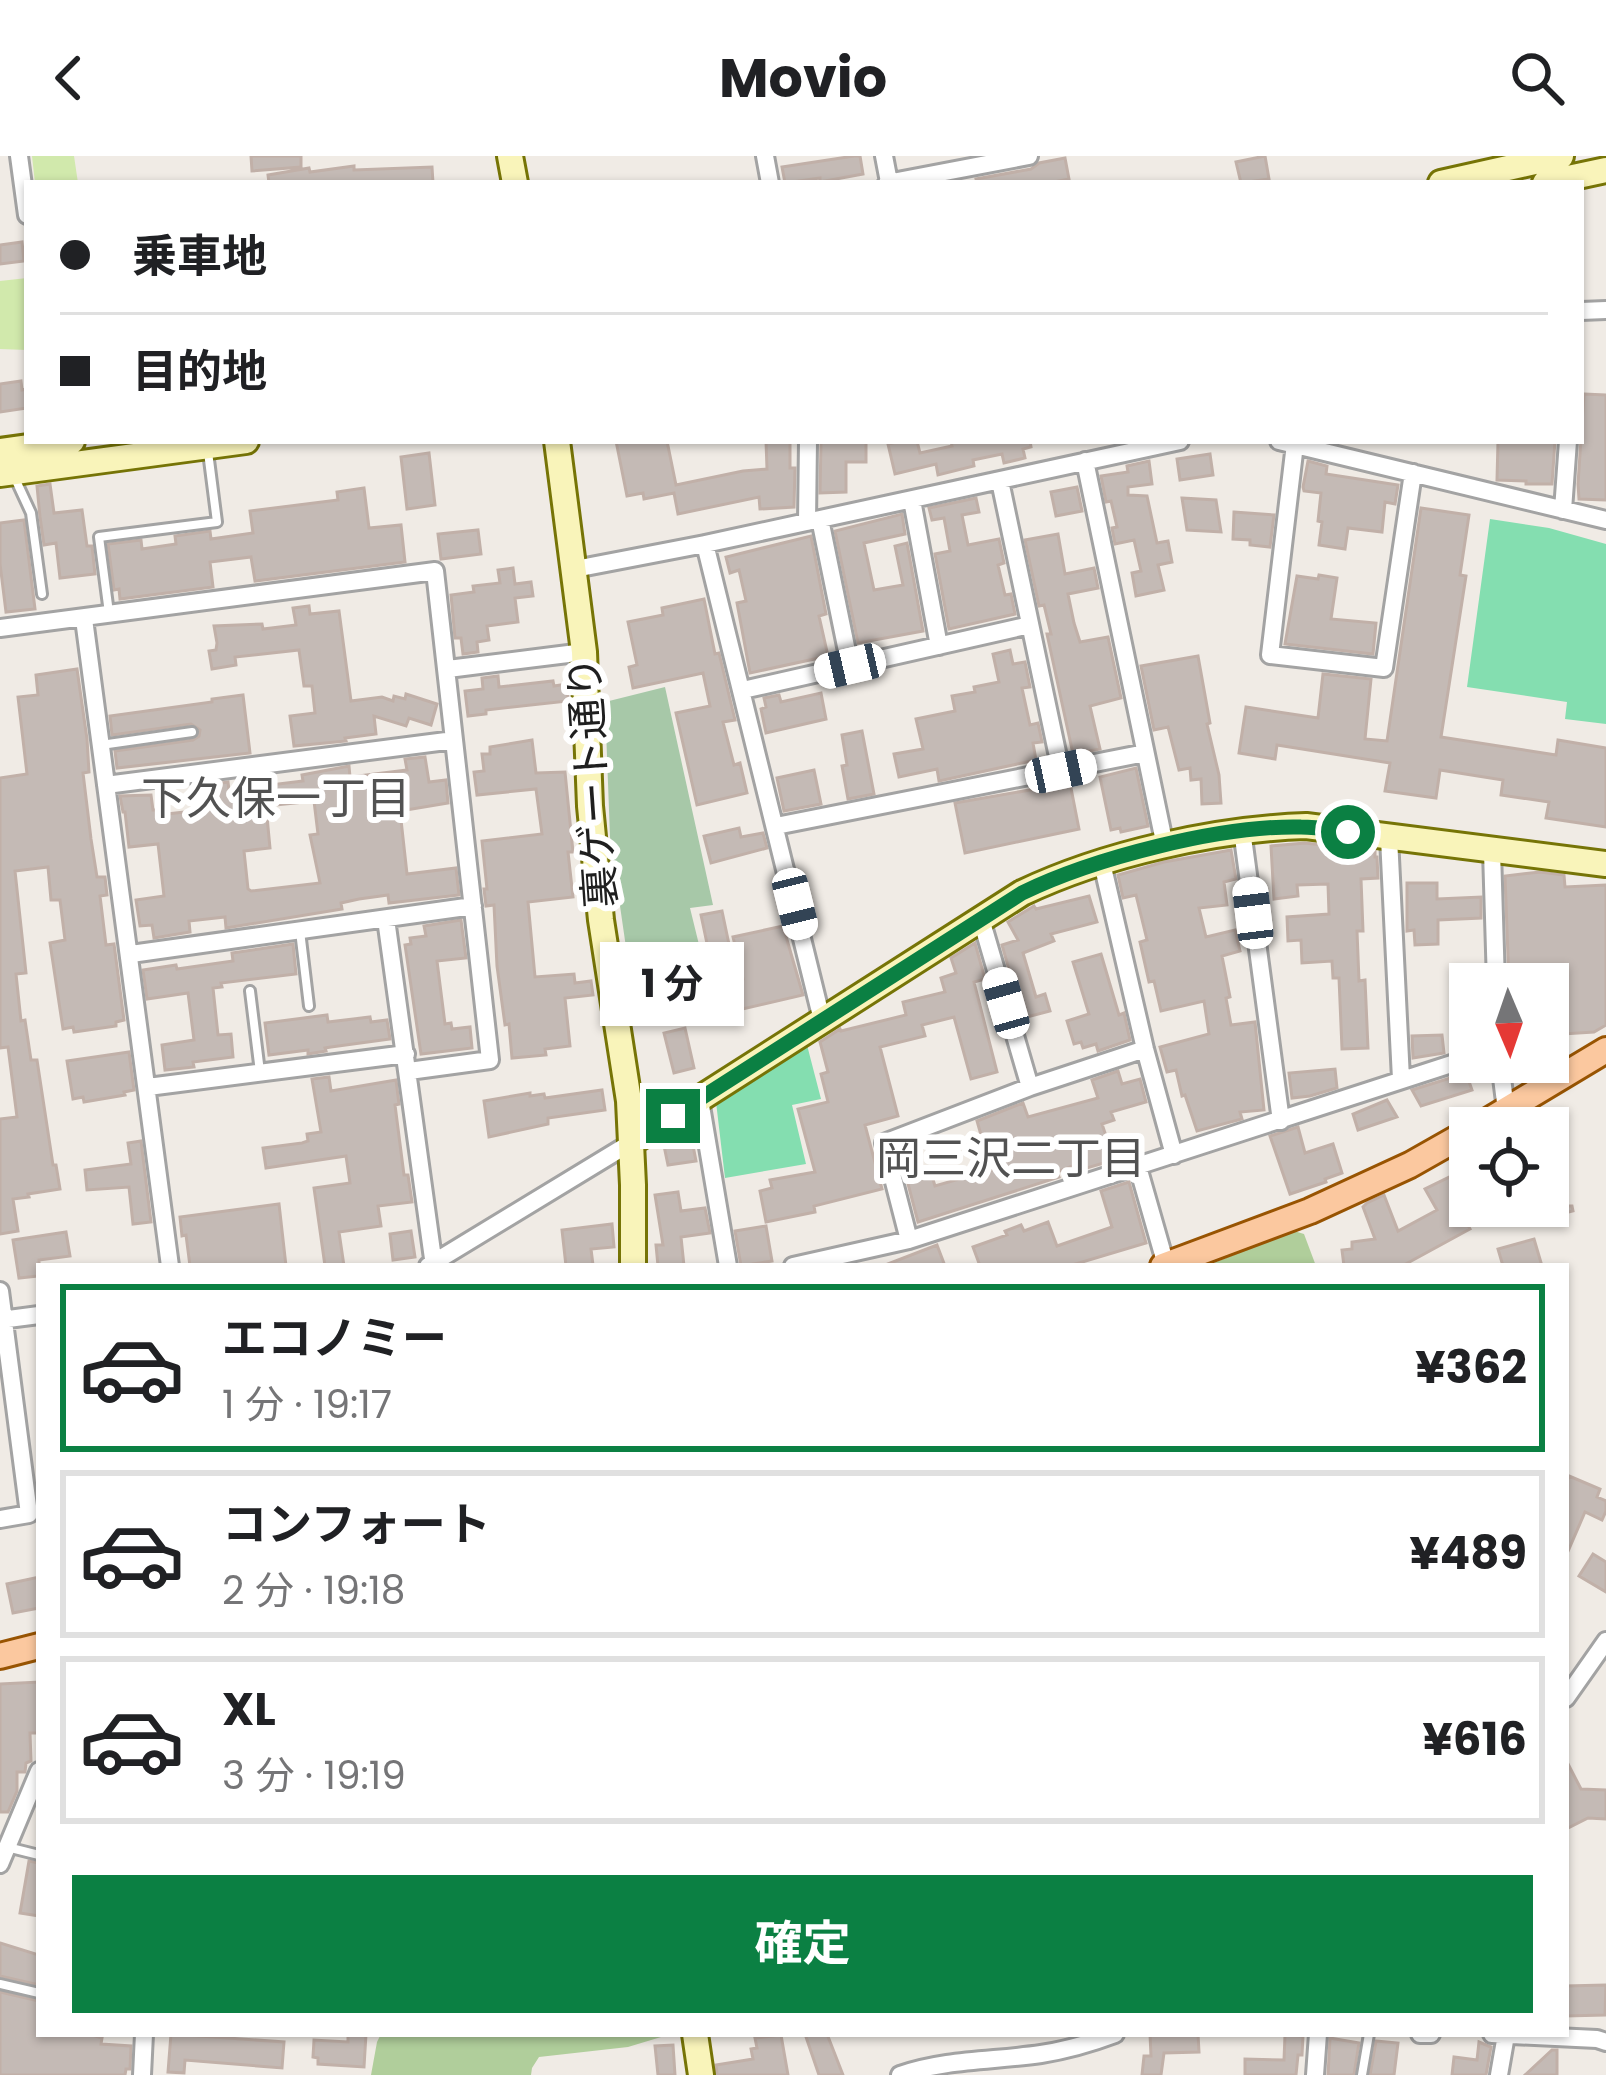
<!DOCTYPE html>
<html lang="ja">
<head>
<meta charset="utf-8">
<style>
  :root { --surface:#fff; --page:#f2f2f2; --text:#202124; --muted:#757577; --line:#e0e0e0; --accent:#0b8043 }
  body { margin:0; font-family:Poppins,"Noto Sans JP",sans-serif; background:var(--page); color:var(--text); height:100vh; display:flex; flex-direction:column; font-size:45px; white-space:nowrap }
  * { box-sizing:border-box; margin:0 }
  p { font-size:39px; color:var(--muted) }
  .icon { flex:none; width:66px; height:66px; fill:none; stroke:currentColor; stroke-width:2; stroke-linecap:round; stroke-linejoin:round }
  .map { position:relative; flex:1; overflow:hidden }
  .panel { position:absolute; left:36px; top:1107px; width:1533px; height:774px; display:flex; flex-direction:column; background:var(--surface); border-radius:0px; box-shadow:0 3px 9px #0004 }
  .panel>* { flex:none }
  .guide { position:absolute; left:24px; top:24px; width:1560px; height:264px; border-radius:0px; box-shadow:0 3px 9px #0004; display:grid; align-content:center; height:264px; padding:0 36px; background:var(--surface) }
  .needle { width:78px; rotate:178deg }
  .buttons { position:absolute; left:1449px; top:807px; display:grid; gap:24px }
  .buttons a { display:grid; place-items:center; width:120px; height:120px; border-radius:0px; background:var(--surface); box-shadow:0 3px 9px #0004; font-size:60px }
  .end { position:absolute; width:54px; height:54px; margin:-27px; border:15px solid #0b8043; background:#fff; box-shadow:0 0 0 6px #fff }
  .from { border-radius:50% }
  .bubble { position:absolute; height:84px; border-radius:0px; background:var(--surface); box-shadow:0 3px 9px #0004; font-size:39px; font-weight:700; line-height:84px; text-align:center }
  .car { position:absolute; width:36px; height:72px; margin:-36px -18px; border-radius:15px; box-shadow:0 0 9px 3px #0007; background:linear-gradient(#fff 24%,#345 0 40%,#fff 0 76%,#345 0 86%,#fff 0) }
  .guide b { display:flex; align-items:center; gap:42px; height:114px; font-size:45px }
  .guide b+b { border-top:3px solid var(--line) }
  .guide i { width:30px; height:30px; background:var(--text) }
  ul { padding:21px 0 0; list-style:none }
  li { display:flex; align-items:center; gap:36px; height:168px; margin:0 24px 18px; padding:0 12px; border:6px solid var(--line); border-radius:0px }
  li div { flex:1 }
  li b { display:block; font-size:45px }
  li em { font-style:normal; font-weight:700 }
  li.current { border-color:var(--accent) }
  li>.icon { width:108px; height:108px; stroke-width:1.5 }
  .action { display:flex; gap:24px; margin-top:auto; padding:24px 36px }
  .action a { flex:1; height:138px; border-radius:0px; background:var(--accent); color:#fff; font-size:48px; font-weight:700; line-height:138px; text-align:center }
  header { display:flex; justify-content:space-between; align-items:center; height:156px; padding:0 36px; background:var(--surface); font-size:54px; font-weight:700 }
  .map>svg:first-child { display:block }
  .grass { fill:#d1e9ac }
  .forest { fill:#b0ce9b }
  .cemetery { fill:#a7c8a8 }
  .pitch { fill:#84deb0 }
  .building { fill:#c4bab5; stroke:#c1b0a8; stroke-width:3; fill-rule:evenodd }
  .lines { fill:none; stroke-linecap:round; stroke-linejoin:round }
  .lane-casing { stroke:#a3a3a3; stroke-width:14 }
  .street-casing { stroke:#a3a3a3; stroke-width:22 }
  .secondary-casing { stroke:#767406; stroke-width:30 }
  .primary-casing { stroke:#985402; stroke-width:30 }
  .lane { stroke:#fff; stroke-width:8 }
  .street { stroke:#fff; stroke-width:16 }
  .secondary { stroke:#f9f4ba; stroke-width:24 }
  .primary { stroke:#fbc89f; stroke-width:24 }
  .route { stroke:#0b8043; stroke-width:15 }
  .labels { text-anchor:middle; stroke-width:12; stroke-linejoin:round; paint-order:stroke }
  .street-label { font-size:42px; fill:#1f1f1f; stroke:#fff }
  .neighbourhood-label { font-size:45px; fill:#525252; stroke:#fff }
</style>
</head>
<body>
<header><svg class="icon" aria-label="back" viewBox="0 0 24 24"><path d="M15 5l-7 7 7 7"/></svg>Movio<svg class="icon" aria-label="search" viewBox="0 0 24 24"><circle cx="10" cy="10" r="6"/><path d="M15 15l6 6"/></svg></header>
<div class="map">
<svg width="1606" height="1919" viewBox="0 0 1606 1919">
  <rect width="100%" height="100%" fill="#f0ebe5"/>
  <!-- grass -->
  <path class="grass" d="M32,0H74L78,27H35Z
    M27,122V194L0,193V125Z"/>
  <!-- forest -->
  <path class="forest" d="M1294,1075L1304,1078L1316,1110H1206Z
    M381,1878H671L628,1891L539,1901L532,1912L531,1919H371L377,1886Z"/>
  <!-- cemetery -->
  <path class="cemetery" d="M665,531L713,749L690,752L703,805L630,819L610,681L605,546Z"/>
  <!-- pitch -->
  <path class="pitch" d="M1490,363L1549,372L1606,388V568L1565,563L1567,546L1467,531Z
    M807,889L821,943L792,949L806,1008L725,1022L716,946Z"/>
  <!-- building -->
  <path class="building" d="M251,0H301V11L252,15Z
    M854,0H860L863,18L820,26V22L785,27L782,11Z
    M1265,0L1269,23L1241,27L1236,6Z
    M1065,2L1069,23L1049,27H977L976,23L1031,13L1039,7Z
    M354,10V14L432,11L433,27H269L268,19L309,12L310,16Z
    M22,86L24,105L0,108V89Z
    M21,225L22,234L27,233V252L0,256V228Z
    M1584,238L1606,239V344L1579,343L1578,328Z
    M616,285H667L676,329L743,315L767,313L766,285H790V312H795L794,351L760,353L759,341L678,358L674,337L644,343L643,337L627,340Z
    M821,285H866V306H846V336L820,337Z
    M901,285H917L920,297L952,290L951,285H1030L1031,291L1023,293L1025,302L1004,307L1002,298L973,304L974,310L938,319L936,308L895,318L888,288Z
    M1498,285H1555L1552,328H1526V325L1497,324Z
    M429,297L435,349L407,353L401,301Z
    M1210,298L1213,319L1180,324L1177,303Z
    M1149,305L1152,328L1128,331V339L1147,340L1157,387L1168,385L1172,406L1158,409L1164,434L1136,440L1132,417L1141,415L1134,384L1115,388L1112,372L1117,371L1111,345L1106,346L1101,320L1128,316L1127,310Z
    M1308,305L1327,310L1326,318L1398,329L1395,348L1385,346L1382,376L1348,372L1345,393L1319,389L1322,366L1318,365L1321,337L1304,335L1303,331Z
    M50,328L54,357L82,354L87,390H92L95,418L60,422L56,387L44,389L40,361L37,330Z
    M1077,331L1082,355L1056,360L1051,336Z
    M364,332L369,372L401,369L405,406L255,425L251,401L210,406L213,431L120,443L119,433L114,434L108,388L141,384L142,393L176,388L175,380L210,375L211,383L253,377L250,355L338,344L337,336Z
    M976,342L979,356L962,359L968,389L999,383L1004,407L998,409L1005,439L1011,438L1015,458L949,473L935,398L950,395L944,362L932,364L929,352Z
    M1182,342L1216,344L1221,376L1187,374Z
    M1421,352L1469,359L1460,419L1466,420L1441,581L1556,599L1558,584L1606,592V671L1546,662L1549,646L1501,639L1503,624L1440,614L1436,642L1385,635L1390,607L1277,589L1275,603L1239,597L1246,551L1318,562L1323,518L1371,523L1365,583L1387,585Z
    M1234,356L1274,359L1270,391L1250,389V384L1233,383Z
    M902,358L905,378L864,387L874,434L903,429L895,390L907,387L923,475L858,487L835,375Z
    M24,364L35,453L6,456L0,408V367Z
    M478,374L481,398L441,403L438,378Z
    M1058,378L1065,418L1094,412L1098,432L1068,438L1074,467L1080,486L1108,481L1121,542L1090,550L1100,593L1073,598L1047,478H1051L1044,449L1039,450L1025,384Z
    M811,380L826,458L819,460L828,500L750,517L737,447L746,445L739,414L730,417L726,401Z
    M513,412L515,428L531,426L533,440L515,442L518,466L487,470L489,484L477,486L478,496L463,498L461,482H455L451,439L474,436L473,430L500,427L498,414Z
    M1319,419L1337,422L1331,463L1376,467L1373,498L1285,488L1297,420L1318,423Z
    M704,443L715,498L719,497L735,564L723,566L734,609L740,607L747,637L697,649L676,557L710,550L703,517L633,532L629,511L637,509L628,466L663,459L662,452Z
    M309,450L310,458L339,455L351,545L382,541L393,545L394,540L405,543L406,538L437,548L431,569L409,562L406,570L374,560L376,578L345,582L346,585L294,590L290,560L315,557L312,530H304L299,494L235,501L236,509L212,513L209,495L216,494L217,487L214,470L262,468L263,473L296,469L293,452Z
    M1010,494L1013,508L1025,506L1030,531L1022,532L1030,569L1038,567L1042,586L1033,587L1036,604L939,625L937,613L899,621L894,598L923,593L916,563L955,555L952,540L975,536L974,531L999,526L993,498Z
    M1198,500L1210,567L1207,568L1219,619L1221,647L1202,648L1201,623L1191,624L1190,612L1179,614L1168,571L1154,574L1141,510Z
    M77,513L87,583L89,616L83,617L91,683L97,721H105L107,739L100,740L106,789L114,788L124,864L116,866V870L74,876L73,871L63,873L50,787L65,784L60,744H51L48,711L15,715L26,817L16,818L21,865L25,864L31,904H37L53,1009H56L60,1033L28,1038L29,1041L13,1043L18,1075L0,1078V963L17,961L8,891L0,892V622L27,618L18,541L38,539L36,519Z
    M498,520L499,531L553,525L554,530L567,528L568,545L486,554V558L468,560L465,535L483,533L482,522Z
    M821,537L826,563L766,577L761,553L766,551L764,542L779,539L781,546Z
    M243,539L250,597L117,612L115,595L193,584L199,580L200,574L191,568L112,579L110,560L212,546V543Z
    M862,575L874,638L848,643L842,610L847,609L842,579Z
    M532,584L536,617L565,616L573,696H568L573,741L528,746L535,821L574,818L575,827L591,825L593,839L565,842L570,890L545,893L546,899L512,902L509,868L505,869L497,810L494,749L486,750L484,733H487L482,685L542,678L536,633L477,639L474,616L484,615L482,598H490V591Z
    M425,601L429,626L446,624L448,647L400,655L407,718L456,712L459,739L389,747L388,739L359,743L341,747L342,753L226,772L225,761L189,765L190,776L154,782L152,769L140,770L136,744L164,740L158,688L129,691L125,656H123L120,640L151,639L153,654H158V659L211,653L208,629L228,626L229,634L303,625L302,619L349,610L350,621L407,614L405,603ZM314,645L318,678L310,679L320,727L251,735L248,733L244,695L270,692L266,650Z
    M1136,612L1148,670L1121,676L1120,672L1111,674L1100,621Z
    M814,614L821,648L784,655L777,622Z
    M1070,627L1079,673L965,697L955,647Z
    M739,672L741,681L763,677L767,692L711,707L704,680Z
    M1305,687L1375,695V701H1377L1378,722L1361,723L1363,775H1357L1359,825L1365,824L1368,892L1342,893L1339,822H1333L1332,805L1302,807L1301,784L1288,785L1287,761L1329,758L1328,728L1297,729L1298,740L1274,743L1271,690Z
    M1231,694L1236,723L1224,726L1227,749L1199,752L1206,781L1235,774L1240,795L1222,800L1230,841L1226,842L1231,869L1255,866L1264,954L1240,956L1242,963L1197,975L1185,939L1182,940L1176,914L1167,916L1160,891L1209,878L1204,845L1161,855L1154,825L1149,826L1140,786L1147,784L1136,739L1123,742L1118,719L1164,706Z
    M1540,716L1564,719L1565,731L1606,729V869L1594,876L1548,879V828H1509L1505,720Z
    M1407,727H1437V743L1481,741V762L1438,764V788L1415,789L1414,774L1407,775Z
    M1089,740L1097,766L1051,778L1054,785L1023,797L1036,841L1045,838L1050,855L1027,861L1021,841L1017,842L1002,789L1018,784L1008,766L1034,750L1036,753Z
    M722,755L730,793L709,797L701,759Z
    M461,764L466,802L437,805L445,868L451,867L452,873L470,871L472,892L421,898L405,789L411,788L410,782L426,780L424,770Z
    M783,770L803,839L717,859L710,831L743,823L733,781Z
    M975,787L985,823L974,826L997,916L971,923L954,861L922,869L925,880L880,891L898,960L865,969L882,1033L814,1050L815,1056L766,1066L760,1035L772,1032L770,1024L815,1016L798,953L828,946L821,918L828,916L820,886L840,873L841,875L906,859L903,846L945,836L941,822L956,817L951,802Z
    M293,788L296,818L221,827L222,831L213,832L218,879L231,878L233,901L193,906L194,911L165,914L162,889L194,884L188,837L147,843L143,814L176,809L177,813L233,805L232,797Z
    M1101,798L1119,859L1124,857L1130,884L1098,895L1096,888L1083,892L1081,886L1074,888L1067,865L1089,858L1073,806Z
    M327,859L328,866L370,861L371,866L387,864L390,883L331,891L325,892L326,895L308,898V894L269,899L265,867Z
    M685,872L694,912L674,917L664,877Z
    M1442,879L1444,897L1413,902L1412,880Z
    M129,896L134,934L124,936L125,939L84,946L83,941L73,943L67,905Z
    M1335,913L1337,932L1310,940L1292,942L1289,917Z
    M1118,915L1122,928L1140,923L1146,946L1111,956L1114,964L1102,968L1114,1004L1087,1012L1085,1005L1057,1016L1059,1021L918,1066L907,1024L931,1017L935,1030L991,1014L977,965L1023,947L1028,961L1098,942L1092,924Z
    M1466,917L1472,934L1421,950L1412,934Z
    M329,921L331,935L396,924L399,948L395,949L404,1019H408L412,1046L378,1050L381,1070L339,1076L344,1110H325L314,1032L350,1027L346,1000L266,1012L263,992L302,987L308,985L307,978L321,976L312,923Z
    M602,934L605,954L548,962V968L489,981L484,945L530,937V940L544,938L545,942Z
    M1387,944L1397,961L1358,974L1353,958Z
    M1298,971L1305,997L1333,988L1342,1017L1325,1023L1326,1026L1290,1038L1270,980Z
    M691,979L696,1005L668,1009L663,985Z
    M141,985L151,1066L133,1068L129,1031L87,1034L85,1014L131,1008L128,987Z
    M1470,1011V1036L1454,1044L1470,1073L1402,1110H1344L1342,1094L1352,1093V1086L1375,1083L1363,1051L1367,1047L1384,1039L1398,1075L1437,1054L1425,1033Z
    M1129,1026L1146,1087L1069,1110H980L973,1091L1007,1079L1005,1075L1021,1069L1024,1075L1048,1066L1057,1090L1112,1071L1101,1035Z
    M678,1036L681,1055L705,1052L710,1077L681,1081L684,1110H658L656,1089H663L655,1039Z
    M279,1048L286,1110H190L186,1079L182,1080L180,1061Z
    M1525,1050H1572L1573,1055L1529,1066Z
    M612,1068L614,1091L591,1093L593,1109L566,1110L562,1074Z
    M766,1070L772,1105L741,1110L735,1075Z
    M411,1075L415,1101L393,1104L390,1078Z
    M66,1076L70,1100L39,1104V1120L19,1122L13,1084Z
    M1534,1083L1542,1110H1503L1498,1093Z
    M937,1089L945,1110H885V1109Z
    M1569,1320L1600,1333L1597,1341L1606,1345V1355L1602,1364L1585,1356L1566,1400V1328Z
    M1593,1398L1606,1406V1436L1579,1420Z
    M39,1421V1452L13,1457L7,1428Z
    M39,1526V1577H30L31,1605L26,1607L25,1616H17V1635L8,1656H0V1528Z
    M1566,1604L1581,1633L1606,1634V1663L1588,1662L1566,1673Z
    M29,1705L39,1707V1760L20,1757Z
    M0,1787L39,1799V1829L0,1820Z
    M1606,1829L1605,1859L1566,1860V1830Z
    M0,1836L39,1845V1878H89L102,1882L101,1888L131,1890L130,1913H126L125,1919H0Z
    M171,1878L284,1886L282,1912L185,1904L184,1917L168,1916Z
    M348,1878H366L364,1911L318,1908V1902L313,1901L314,1884L348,1886Z
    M805,1878H827L843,1919H819Z
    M1150,1878H1198L1199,1896L1164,1897L1161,1919H1142L1144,1900H1151Z
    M781,1879L788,1919H717L716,1909L753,1903L751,1893L757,1892L755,1882Z
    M1285,1879L1303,1880L1302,1899H1298L1296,1919H1245V1903L1284,1904Z
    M1330,1882L1359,1887L1354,1919H1328Z
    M1376,1885L1398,1887L1394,1919H1370Z
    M1479,1886L1491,1891L1486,1919H1452L1454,1901L1477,1904Z
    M673,1889L675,1919H658L655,1890Z
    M1552,1894H1557V1919H1525Z"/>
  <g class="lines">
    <defs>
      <path id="lane" d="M13,318L31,357L42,438
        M109,457L99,381L217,366L208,296
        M101,589L192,576
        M300,775L309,850
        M250,835L260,916
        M7,1691L39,1699
        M0,1828L39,1837
        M1362,1919L1369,1878"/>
      <path id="street" d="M19,0L27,59
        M765,0L770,27
        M884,0L889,26
        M887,27L1029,0
        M1581,155L1606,154
        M1279,285L1606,364
        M1295,288L1270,499L1384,512L1413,317
        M1085,305L1165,690
        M1000,325L1061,615
        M912,344L939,490
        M1563,354L1568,285
        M820,363L850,510
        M807,366L808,285
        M705,388L822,864
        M575,413L705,388L1180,285
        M84,463L170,1110
        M0,472L435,415L490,904L409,915
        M448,513L584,496
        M743,534L1030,469
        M106,629L454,584
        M776,670L1145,597
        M1242,674L1281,965
        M1389,682L1401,923
        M1492,695L1496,828
        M1102,707L1145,893L1174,999
        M386,763C403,879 417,994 434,1110
        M981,763L1030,931
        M131,798L473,750
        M1500,906L1506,954
        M148,931L406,898
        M700,944L728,1110
        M1138,1011L1166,1109
        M909,1084L884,987L1030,931L1145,893
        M428,1110L632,986
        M793,1110L909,1084L1470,902
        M0,1135L29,1358L0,1363
        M0,1164L39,1159
        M1566,1542L1606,1485
        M0,1708L39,1615
        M1420,1878H1431
        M1492,1878L1597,1883L1606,1886
        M142,1919L144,1878
        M900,1919C947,1903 993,1905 1041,1898C1067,1894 1091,1887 1115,1878
        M1315,1919L1318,1878
        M1499,1919L1506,1879"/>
      <path id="secondary" d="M510,0L515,27
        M1441,27L1561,0
        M1545,27L1606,14
        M557,285L584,496L590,650L601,764L629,945L633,1029V1110
        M0,295L72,285
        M0,318L246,285
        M632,986L1022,737C1104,698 1215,673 1306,670L1606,708
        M695,1878L701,1919"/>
      <path id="primary" d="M1476,972L1606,894
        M1163,1110L1310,1055L1410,1009L1470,975
        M0,1500L39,1490"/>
    </defs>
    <!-- lane casing -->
    <use href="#lane" class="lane-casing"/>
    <!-- street casing -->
    <use href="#street" class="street-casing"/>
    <!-- secondary casing -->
    <use href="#secondary" class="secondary-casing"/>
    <!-- primary casing -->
    <use href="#primary" class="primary-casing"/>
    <!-- lane -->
    <use href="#lane" class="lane"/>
    <!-- street -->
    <use href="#street" class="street"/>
    <!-- secondary -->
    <use href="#secondary" class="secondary"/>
    <!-- primary -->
    <use href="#primary" class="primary"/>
  </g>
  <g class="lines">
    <!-- route -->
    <path class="route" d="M673,960L1022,737C1094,702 1221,669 1301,671C1317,671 1332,674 1348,676"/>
  </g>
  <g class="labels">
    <!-- street labels -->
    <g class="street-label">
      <text transform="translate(592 626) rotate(-94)" y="15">裏ゲート通り</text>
    </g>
    <!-- neighbourhood labels -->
    <g class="neighbourhood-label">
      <text x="276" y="658">下久保一丁目</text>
      <text x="1011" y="1018">岡三沢二丁目</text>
    </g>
  </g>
</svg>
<div class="buttons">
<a><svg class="needle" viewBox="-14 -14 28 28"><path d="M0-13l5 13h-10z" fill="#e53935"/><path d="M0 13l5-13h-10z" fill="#757577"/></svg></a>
<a><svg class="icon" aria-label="locate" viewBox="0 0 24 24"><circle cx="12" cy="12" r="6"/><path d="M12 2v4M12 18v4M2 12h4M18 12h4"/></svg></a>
</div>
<i class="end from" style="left:1348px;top:676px"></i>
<i class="end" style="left:673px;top:960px"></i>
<div class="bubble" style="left:600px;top:786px;width:144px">1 分</div>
<i class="car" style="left:850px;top:510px;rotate:257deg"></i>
<i class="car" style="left:1061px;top:615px;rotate:78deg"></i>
<i class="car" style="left:795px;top:748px;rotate:166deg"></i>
<i class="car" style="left:1253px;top:757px;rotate:353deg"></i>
<i class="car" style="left:1006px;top:847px;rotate:344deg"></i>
<div class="guide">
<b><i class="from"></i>乗車地</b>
<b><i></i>目的地</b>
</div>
<section class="panel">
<ul>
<li class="current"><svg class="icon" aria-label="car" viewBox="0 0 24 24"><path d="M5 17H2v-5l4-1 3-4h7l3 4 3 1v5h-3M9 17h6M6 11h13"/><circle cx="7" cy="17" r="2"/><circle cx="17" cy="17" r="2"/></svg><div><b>エコノミー</b><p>1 分 · 19:17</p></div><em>¥362</em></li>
<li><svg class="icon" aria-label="car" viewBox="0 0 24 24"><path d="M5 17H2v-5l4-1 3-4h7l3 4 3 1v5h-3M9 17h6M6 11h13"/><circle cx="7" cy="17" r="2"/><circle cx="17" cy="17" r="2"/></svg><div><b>コンフォート</b><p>2 分 · 19:18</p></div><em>¥489</em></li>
<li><svg class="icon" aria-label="car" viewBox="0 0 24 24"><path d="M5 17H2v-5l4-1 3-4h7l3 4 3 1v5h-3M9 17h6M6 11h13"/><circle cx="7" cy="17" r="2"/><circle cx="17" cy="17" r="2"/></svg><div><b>XL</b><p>3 分 · 19:19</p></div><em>¥616</em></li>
</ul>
<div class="action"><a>確定</a></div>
</section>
</div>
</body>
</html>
